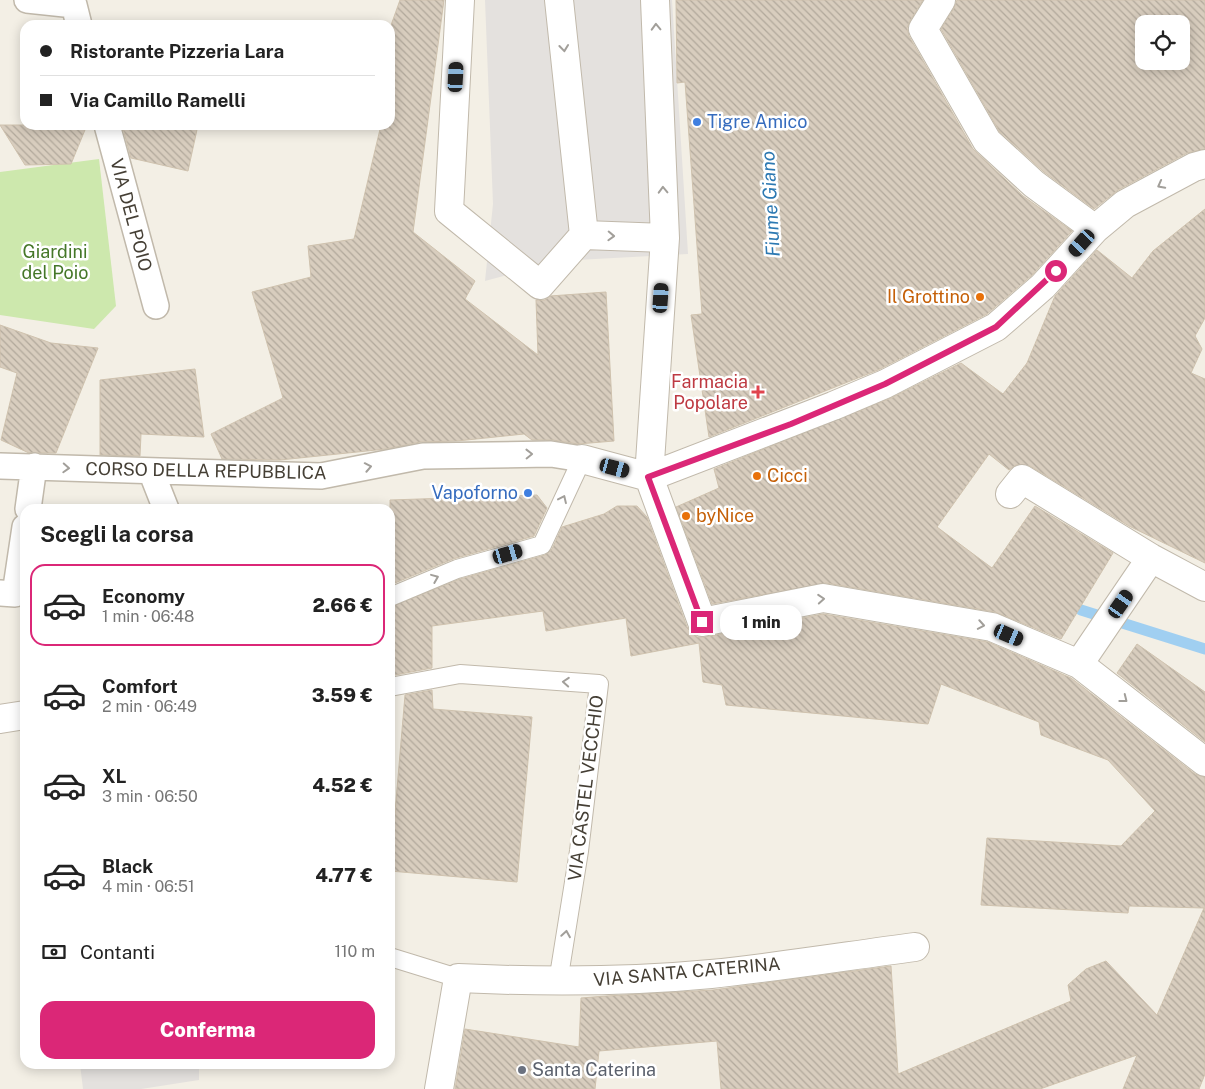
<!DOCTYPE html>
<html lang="it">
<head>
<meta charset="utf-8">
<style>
  :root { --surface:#fff; --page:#f6f6f6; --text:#222; --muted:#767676; --line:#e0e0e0; --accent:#db2777 }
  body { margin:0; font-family:"Public Sans",sans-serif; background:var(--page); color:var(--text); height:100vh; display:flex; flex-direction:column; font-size:19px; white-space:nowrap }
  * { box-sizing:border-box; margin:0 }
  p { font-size:16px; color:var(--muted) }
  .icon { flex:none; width:28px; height:28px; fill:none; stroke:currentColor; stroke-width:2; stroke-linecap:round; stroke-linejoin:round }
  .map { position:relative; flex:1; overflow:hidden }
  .drawer { position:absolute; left:20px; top:504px; width:375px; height:565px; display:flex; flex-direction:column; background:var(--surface); border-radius:15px; box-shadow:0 2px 12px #0003 }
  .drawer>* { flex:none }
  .banner { position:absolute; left:20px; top:20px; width:375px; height:110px; border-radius:15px; box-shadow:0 2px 12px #0003; display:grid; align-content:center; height:110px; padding:0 20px; background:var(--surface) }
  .buttons { position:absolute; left:1135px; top:15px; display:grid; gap:10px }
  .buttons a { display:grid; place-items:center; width:55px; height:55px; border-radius:10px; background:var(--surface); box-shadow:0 2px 12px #0003; font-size:25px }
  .end { position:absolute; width:22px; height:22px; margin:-11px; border:6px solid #db2777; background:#fff; box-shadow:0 0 0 2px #fff }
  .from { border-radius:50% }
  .bubble { position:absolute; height:35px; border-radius:15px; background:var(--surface); box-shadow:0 2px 12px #0003; font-size:16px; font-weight:800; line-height:35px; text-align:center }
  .car { position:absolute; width:15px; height:30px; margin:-15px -8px; border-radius:6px; box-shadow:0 0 4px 1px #0007; background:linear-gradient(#222 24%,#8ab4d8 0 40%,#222 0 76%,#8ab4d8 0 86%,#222 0) }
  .banner b { display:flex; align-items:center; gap:18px; height:48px; font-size:19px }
  .banner b+b { border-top:1px solid var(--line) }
  .banner i { width:12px; height:12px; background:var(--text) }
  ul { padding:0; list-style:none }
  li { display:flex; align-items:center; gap:15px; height:82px; margin:0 10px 8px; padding:0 10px; border:2px solid transparent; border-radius:15px }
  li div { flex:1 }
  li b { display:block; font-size:19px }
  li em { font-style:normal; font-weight:800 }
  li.on { border-color:var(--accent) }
  li>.icon { width:45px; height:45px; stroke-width:1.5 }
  h2 { padding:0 20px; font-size:22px; line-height:60px }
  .pay { display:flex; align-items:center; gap:12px; height:55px; padding:0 20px; font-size:19px }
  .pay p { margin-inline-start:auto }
  .cta { display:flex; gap:10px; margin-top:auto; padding:10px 20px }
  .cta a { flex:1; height:58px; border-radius:15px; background:var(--accent); color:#fff; font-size:20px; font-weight:800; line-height:58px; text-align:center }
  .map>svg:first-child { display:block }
  .green { fill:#cde8ad }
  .parking { fill:#e4e1de }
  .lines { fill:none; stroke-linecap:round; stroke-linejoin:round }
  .stream { stroke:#a0cff1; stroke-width:11 }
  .building { fill:url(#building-back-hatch); stroke:#cfc2ae; fill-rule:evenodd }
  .service-casing { stroke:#c1b9ab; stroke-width:20 }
  .pedestrian-casing { stroke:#c1b9ab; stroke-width:28 }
  .minor-casing { stroke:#c1b9ab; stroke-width:30 }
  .service { stroke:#fff; stroke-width:18 }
  .pedestrian { stroke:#fff; stroke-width:25 }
  .minor { stroke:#fff; stroke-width:28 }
  .oneway { stroke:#a29f9a }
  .route { stroke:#db2777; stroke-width:6 }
  .shop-dot { fill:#3f7fe0; stroke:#fff; stroke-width:2 }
  .food-dot { fill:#e8710a; stroke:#fff; stroke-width:2 }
  .health-dot { fill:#e0444e; stroke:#fff; stroke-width:2 }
  .worship-dot { fill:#6b7280; stroke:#fff; stroke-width:2 }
  .labels { text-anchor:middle; stroke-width:5; stroke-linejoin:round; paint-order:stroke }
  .shop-label { font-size:18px; fill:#366cbe; stroke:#fff; text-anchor:start }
  .street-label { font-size:18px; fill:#453f35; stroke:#fff }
  .park-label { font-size:18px; fill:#457728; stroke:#fff }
  .food-label { font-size:18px; fill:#c56008; stroke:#fff; text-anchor:start }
  .health-label { font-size:18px; fill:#be3a42; stroke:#fff; text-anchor:end }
  .worship-label { font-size:18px; fill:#5b616d; stroke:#fff; text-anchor:start }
  .water-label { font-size:19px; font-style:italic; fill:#2d79b2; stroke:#fff }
</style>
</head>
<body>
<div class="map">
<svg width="1205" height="1089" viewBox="0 0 1205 1089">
  <defs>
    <pattern id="building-back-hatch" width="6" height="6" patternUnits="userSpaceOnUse" patternTransform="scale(1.25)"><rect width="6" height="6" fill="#d8cdbe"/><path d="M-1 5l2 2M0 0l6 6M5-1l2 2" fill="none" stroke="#b1a89b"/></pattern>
  </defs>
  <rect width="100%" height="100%" fill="#f3efe5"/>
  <!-- green -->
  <path class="green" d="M99,159L116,306L94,329L0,315V172Z"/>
  <!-- parking -->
  <path class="parking" d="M485,0H672L688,254L558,261L485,281L493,204Z
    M80,1064H199V1080L141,1089H83Z"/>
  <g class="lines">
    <!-- stream -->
    <path class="stream" d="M1081,610L1205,649"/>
  </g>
  <!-- building -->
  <path class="building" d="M400,0H444L413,232L475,281L465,299L538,355L536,300H545L550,296L606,292L614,441L578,444L553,440H532L524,434L457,441L420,442L386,449L280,460L222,459L211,434L283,398L252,292L311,277L308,246L354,239L381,125H390V28Z
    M676,0H923L910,21L907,28L909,36L973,149L1023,196L1072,231L1032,275L987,314L878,370L709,437L691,315L702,314L685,82L677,83Z
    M957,0H1205V149L1187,153L1118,190L1094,209L1044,172L999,131L941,29L954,8ZM1144,24H1181V61H1144Z
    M0,125H87L71,164L25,165Z
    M122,125H198L188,171L131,158Z
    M1205,209V318L1195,336L1202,349L1191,373L1205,379V563L1129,526L1030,466L1016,465L1009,470L989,454L937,527L992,568L1035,506L1113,553L1061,639L995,612L826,583L712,604L676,507L719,488L714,469L891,398L961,363L1003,394L1027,363L1055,296L1097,250L1132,278L1153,251Z
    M0,325L51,343L98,348L56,453H29L1,440L17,373L0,367Z
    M195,369L204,437L141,434L140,456L100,455V380Z
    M537,495L547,508L534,536L453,559L390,585V500Z
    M617,506H637L647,517L687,627L697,637H705L823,614L988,642L1071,678L1195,774L1205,777V1074L1199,1089H1123L1137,1055L1040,1089H721L717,1041L599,1051L595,1089H455L465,1029L579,1047L581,998L606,996L713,990L891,966L898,1074L1071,1001L1068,985L1086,969L1106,961L1157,1015L1204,908L1129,906L1128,913L981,905L987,838L1121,846L1155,811L1108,760L1041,735L1039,722L941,684L928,724L726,705L722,685L703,682L699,643L631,656L626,618L546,631L543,611L432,626V668L390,676V607L460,579L545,555L552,549L562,527L604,514Z
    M1137,644L1205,692V742L1117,673Z
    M432,690L433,709L532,717L517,882L390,871L405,695Z"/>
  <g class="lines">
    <defs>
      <path id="service" d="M390,597L457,569L542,545L582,459
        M390,687L460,674L599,684L579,851L558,982
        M390,957L458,978"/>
      <path id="pedestrian" d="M27,0L74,5L79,25
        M107,125L156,306
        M0,466L321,476L423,456L551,454L582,459
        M151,471L166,509
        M28,509L34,466
        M0,593L15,594L25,527"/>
      <path id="minor" d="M460,0L449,211L540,285L584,235
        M559,0L584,235L665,238
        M655,0L665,238L649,477L702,622L823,598L992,627L1079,664L1205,762
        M941,0L923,29L987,141L1034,184L1095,229
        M582,459L649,477
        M649,477L833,406L885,384L996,327L1043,286L1095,229L1125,204L1194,167L1205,164
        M1010,494L1022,479L1151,558L1205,587
        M1079,664L1151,558
        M0,719L25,715
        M439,1089L458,978C542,982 627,982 711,974C779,967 847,956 915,947"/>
    </defs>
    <!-- service casing -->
    <use href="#service" class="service-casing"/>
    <!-- pedestrian casing -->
    <use href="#pedestrian" class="pedestrian-casing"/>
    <!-- minor casing -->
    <use href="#minor" class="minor-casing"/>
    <!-- service -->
    <use href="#service" class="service"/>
    <!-- pedestrian -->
    <use href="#pedestrian" class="pedestrian"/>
    <!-- minor -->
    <use href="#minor" class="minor"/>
  </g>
  <!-- one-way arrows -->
  <defs><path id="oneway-chevron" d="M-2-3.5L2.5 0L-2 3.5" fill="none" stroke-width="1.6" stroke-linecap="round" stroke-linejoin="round" transform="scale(1.25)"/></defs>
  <g class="oneway">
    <use href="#oneway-chevron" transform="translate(656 27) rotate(-92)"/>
    <use href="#oneway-chevron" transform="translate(564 48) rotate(84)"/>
    <use href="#oneway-chevron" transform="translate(1161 185) rotate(152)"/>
    <use href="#oneway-chevron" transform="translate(663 190) rotate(-92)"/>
    <use href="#oneway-chevron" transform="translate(611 236) rotate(2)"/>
    <use href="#oneway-chevron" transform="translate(529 454) rotate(-1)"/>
    <use href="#oneway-chevron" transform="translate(368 467) rotate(-11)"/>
    <use href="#oneway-chevron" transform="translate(66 468) rotate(3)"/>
    <use href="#oneway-chevron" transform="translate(563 499) rotate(-65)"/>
    <use href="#oneway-chevron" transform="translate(435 578) rotate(-22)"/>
    <use href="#oneway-chevron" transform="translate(821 599) rotate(-4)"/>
    <use href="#oneway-chevron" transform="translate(981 625) rotate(10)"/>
    <use href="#oneway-chevron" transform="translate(566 682) rotate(-176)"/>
    <use href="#oneway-chevron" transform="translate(1124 699) rotate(38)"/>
    <use href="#oneway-chevron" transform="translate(566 934) rotate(-81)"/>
  </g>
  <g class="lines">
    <!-- route -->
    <path class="route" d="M702,622L648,477L791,424L885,384L996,327L1056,271"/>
  </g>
  <!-- markers -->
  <g class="shop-dot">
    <circle cx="697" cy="122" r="5"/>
    <circle cx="528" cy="493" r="5"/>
  </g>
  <g class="food-dot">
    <circle cx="980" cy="297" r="5"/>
    <circle cx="757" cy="476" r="5"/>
    <circle cx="686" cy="516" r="5"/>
  </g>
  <path class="health-dot" d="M755.5 384.5h5v5h5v5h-5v5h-5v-5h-5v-5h5z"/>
  <circle class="worship-dot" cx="522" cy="1070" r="5"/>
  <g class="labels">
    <!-- shop labels -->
    <g class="shop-label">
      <text x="707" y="128">Tigre Amico</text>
      <text x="518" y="499" text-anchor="end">Vapoforno</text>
    </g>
    <!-- street labels -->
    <g class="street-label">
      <text transform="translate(131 215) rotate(75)" y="6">VIA DEL POIO</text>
      <text transform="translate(206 471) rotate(1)" y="6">CORSO DELLA REPUBBLICA</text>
      <text transform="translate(586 788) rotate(-83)" y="6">VIA CASTEL VECCHIO</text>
      <text transform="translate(687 972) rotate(-5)" y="6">VIA SANTA CATERINA</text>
    </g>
    <!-- park labels -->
    <g class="park-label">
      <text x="55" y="258">Giardini<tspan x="55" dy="21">del Poio</tspan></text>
    </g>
    <!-- food labels -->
    <g class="food-label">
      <text x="970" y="303" text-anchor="end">Il Grottino</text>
      <text x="767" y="482">Cicci</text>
      <text x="696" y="522">byNice</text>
    </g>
    <!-- health labels -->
    <g class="health-label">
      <text x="748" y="388">Farmacia<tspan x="748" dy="21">Popolare</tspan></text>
    </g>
    <!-- worship labels -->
    <g class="worship-label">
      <text x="532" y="1076">Santa Caterina</text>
    </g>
    <!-- water labels -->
    <g class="water-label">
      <text transform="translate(770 204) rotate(-93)" y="7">Fiume Giano</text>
    </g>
  </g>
</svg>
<div class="buttons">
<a><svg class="icon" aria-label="locate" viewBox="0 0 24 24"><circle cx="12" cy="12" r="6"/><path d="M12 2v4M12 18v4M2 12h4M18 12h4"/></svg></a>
</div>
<i class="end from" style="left:1056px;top:271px"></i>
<i class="end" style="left:702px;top:622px"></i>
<div class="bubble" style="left:720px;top:605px;width:82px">1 min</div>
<i class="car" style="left:456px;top:77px;rotate:3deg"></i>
<i class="car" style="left:1082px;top:243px;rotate:222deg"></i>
<i class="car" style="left:661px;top:298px;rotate:4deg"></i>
<i class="car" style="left:615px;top:468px;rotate:105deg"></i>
<i class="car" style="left:508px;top:554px;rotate:74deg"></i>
<i class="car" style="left:1121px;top:604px;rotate:35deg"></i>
<i class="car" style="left:1009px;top:635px;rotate:113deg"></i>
<div class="banner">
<b><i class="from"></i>Ristorante Pizzeria Lara</b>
<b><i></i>Via Camillo Ramelli</b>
</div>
<section class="drawer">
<h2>Scegli la corsa</h2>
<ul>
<li class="on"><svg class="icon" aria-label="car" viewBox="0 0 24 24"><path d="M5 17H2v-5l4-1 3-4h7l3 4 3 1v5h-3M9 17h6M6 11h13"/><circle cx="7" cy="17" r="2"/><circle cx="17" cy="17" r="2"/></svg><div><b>Economy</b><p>1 min · 06:48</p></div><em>2.66 €</em></li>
<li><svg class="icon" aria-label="car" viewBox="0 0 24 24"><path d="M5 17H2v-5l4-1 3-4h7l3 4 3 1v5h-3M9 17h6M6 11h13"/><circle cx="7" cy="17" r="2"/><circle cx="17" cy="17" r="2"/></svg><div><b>Comfort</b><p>2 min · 06:49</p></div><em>3.59 €</em></li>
<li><svg class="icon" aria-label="car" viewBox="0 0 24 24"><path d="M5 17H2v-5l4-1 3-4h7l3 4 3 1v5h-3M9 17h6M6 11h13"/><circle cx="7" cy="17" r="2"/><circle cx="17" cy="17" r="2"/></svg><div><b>XL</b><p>3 min · 06:50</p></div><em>4.52 €</em></li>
<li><svg class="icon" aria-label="car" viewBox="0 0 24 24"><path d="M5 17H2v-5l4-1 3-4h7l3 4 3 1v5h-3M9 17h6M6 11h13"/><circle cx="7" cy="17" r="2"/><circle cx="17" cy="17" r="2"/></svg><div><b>Black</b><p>4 min · 06:51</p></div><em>4.77 €</em></li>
</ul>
<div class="pay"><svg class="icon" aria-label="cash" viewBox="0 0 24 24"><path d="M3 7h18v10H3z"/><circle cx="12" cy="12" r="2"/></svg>Contanti<p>110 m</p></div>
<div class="cta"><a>Conferma</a></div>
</section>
</div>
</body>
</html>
